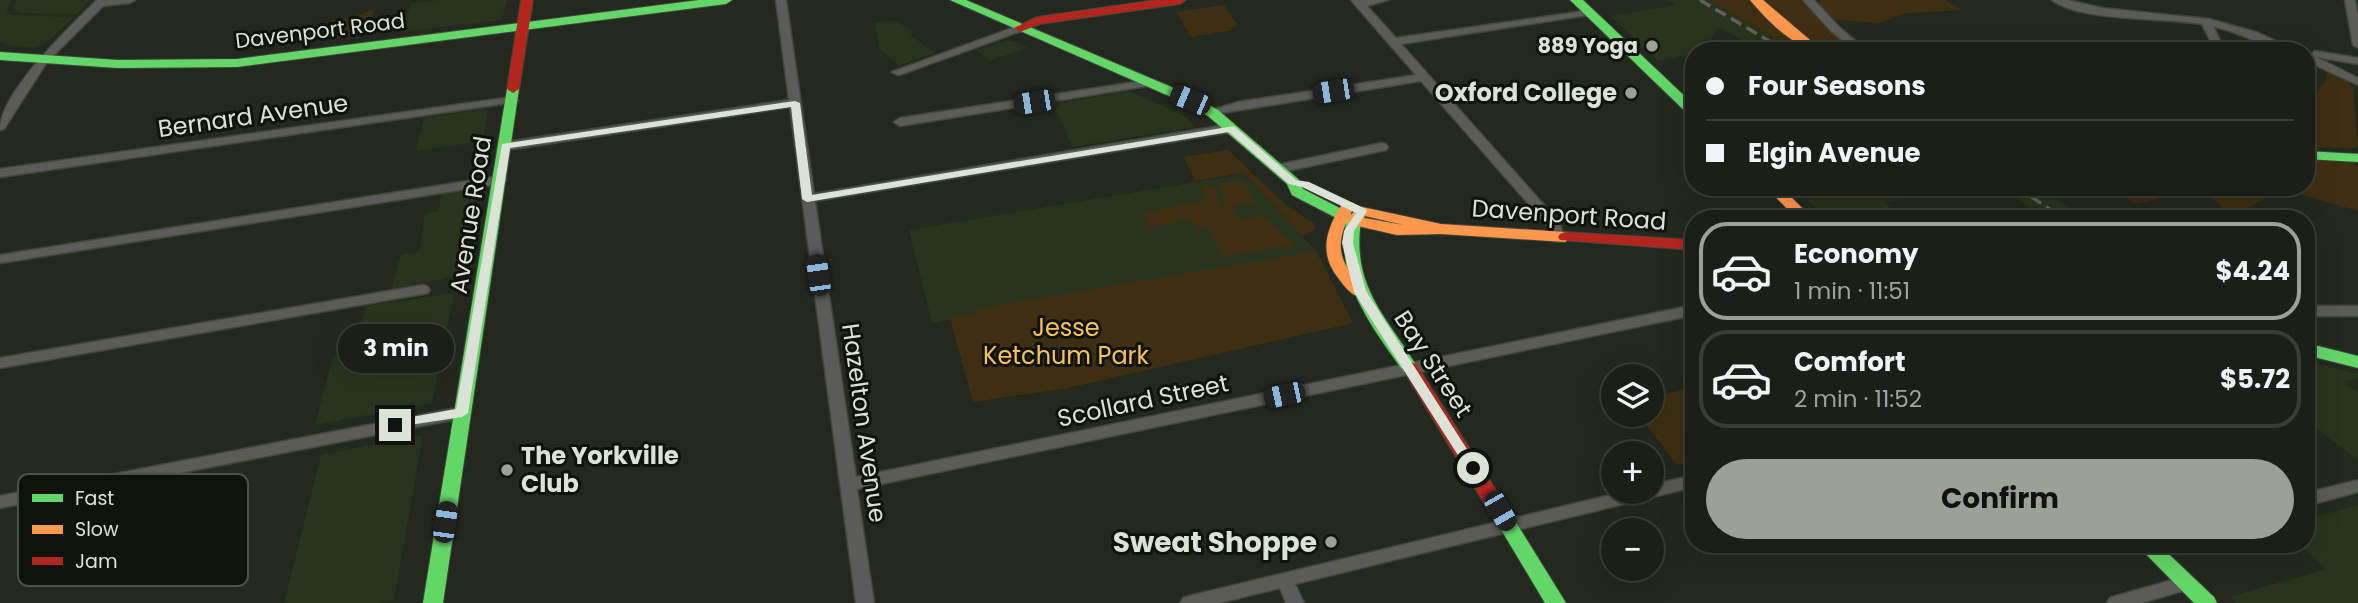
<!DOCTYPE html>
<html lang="en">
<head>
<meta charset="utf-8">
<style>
  :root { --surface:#1b1f17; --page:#282c24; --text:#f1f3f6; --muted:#a0a2a1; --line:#393d36; --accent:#9ba196 }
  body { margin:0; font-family:Poppins,sans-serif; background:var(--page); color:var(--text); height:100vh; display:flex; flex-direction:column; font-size:26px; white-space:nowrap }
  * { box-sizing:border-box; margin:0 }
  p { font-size:23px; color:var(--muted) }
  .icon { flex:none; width:38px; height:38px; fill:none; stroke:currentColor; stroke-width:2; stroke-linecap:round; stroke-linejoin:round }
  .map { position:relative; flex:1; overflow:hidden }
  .details { position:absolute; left:1685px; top:210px; width:630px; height:343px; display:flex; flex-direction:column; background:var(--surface); border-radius:28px; box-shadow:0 7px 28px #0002,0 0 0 2px var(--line) }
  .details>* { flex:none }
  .banner { position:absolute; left:1685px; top:42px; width:630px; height:154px; border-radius:28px; box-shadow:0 7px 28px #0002,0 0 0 2px var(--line); display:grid; align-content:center; height:154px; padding:0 21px; background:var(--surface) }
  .tools { position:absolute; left:1601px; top:364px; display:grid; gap:14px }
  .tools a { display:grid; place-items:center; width:63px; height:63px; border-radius:50%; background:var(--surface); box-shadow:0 7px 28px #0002,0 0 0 2px var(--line); font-size:35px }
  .end { position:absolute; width:32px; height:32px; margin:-16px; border:9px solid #dbe2d6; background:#111; box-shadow:0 0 0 4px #111 }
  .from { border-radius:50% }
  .bubble { position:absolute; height:49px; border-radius:24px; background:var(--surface); box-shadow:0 7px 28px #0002,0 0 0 2px var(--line); font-size:23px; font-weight:700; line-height:49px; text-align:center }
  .car { position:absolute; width:21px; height:42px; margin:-21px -10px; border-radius:9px; box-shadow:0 0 5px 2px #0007; background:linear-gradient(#222 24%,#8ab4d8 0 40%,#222 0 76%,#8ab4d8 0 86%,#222 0) }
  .banner b { display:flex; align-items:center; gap:24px; height:66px; font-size:26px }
  .banner b+b { border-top:2px solid var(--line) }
  .banner i { width:18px; height:18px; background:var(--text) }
  ul { padding:12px 0 0; list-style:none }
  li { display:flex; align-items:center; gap:21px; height:98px; margin:0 14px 10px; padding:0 7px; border:4px solid var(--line); border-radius:28px }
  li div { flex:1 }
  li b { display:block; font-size:26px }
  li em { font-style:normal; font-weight:700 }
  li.active { border-color:var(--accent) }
  li>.icon { width:63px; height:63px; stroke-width:1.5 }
  .action { display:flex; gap:14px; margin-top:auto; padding:14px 21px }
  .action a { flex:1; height:80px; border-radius:42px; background:var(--accent); color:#111; font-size:28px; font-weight:700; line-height:80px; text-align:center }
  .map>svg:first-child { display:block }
  .built { fill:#28341e }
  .green { fill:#3e2f12 }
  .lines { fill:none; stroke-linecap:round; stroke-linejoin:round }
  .street-casing { stroke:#41463d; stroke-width:3 }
  .fast-casing { stroke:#41463d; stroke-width:2 }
  .slow-casing { stroke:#41463d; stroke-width:2 }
  .jam-casing { stroke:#41463d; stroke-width:2 }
  .street { fill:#5b5c57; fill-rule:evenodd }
  .fast { fill:#63d668; fill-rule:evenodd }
  .slow { fill:#ff974d; fill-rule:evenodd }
  .jam { fill:#b3261e; fill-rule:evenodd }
  .rail { stroke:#60615b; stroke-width:3.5; stroke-dasharray:12 6; stroke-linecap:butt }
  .route { fill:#dbe2d6 }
  .poi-dot { fill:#9ba196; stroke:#0f130c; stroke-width:2.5 }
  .labels { text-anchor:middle; stroke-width:6; stroke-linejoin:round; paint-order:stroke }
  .far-street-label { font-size:21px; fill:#dbe2d6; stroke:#0f130c }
  .far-poi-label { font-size:21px; font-weight:bold; fill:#dbe2d6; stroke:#0f130c; text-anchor:end }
  .poi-label { font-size:24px; font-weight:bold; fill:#dbe2d6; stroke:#0f130c; text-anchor:end }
  .street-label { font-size:24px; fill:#dbe2d6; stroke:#0f130c }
  .park-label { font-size:24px; fill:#fcc256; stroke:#0f130c }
  .near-poi-label { font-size:28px; font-weight:bold; fill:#dbe2d6; stroke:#0f130c; text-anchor:end }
  .key { fill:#0f130c; stroke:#4c5149; stroke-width:2 }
  .key-label { font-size:19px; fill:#dbe2d6 }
</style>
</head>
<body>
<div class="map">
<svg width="2358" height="603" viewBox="0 0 2358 603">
  <rect width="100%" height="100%" fill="#24291f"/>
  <!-- built -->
  <path class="built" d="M0,0H11L7,10L9,15L75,17L42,46L34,48L10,45L0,42Z
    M17,0H90L78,14L21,13L14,9Z
    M439,0H507L502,20L401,32L411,3Z
    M1668,0H1709L1796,51H1761L1718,27L1711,39V51H1694V54L1658,61L1610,16L1676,5Z
    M894,20L914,32L910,34L934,53L899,66L879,48L875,23Z
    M1009,40L1028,47L990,61L977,50Z
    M1129,91L1186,117L1195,127L1072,147L1054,104Z
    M483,109L488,112L483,141L416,151L424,118Z
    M1244,174L1316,251L932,323L909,230Z
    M1794,187H1960L1892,202L1884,201L1900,219H1827Z
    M2001,187H2038L2086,219H2046Z
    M470,190L476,193L461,275L391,289L401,255L419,252L425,214L438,212L442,194Z
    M454,293L432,403L315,425L333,356L353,352L366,306Z
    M2307,361L2358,374V378L2344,382L2358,393V460L2307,421Z
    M423,435L394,600L378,603H284L321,455Z
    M2358,505V603H2237L2230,597L2326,569L2299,544H2306L2307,519Z"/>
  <!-- green -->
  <path class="green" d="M1709,0H1749L1782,32L1809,51H1796Z
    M1765,0H1799L1855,51H1828L1795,27Z
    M1823,0H1945L1962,10L1907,13L1878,23L1831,19L1816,3Z
    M1224,5L1238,26L1231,28L1232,30L1191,37L1176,12Z
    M374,9L365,35L336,39L338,34L325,36L331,20L351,18Z
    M2328,71L2347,80L2353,88L2358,145L2352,148L2307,147V102L2315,99L2319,87L2325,83Z
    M1228,150L1252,172L1247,174L1252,173L1286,205L1315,224V230L1302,236L1244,173L1195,181L1184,157Z
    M2307,160L2353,163L2358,167V211L2283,189L2245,209H2224L2206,190L2134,204L2114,187H2306Z
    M1231,181L1245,183L1255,204H1235L1236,218L1263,217L1296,245L1222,257L1208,228L1199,229L1193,220L1148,227L1143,213L1207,200L1201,187L1214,185L1222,205H1226L1219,184Z
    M1316,251L1353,323L1068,388L973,402L950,318L970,315L986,307Z
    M1682,390L1694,404V461L1677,465L1639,415H1652V397Z"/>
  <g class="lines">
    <defs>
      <path id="street" d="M97,0H135L130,3L103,6L47,62L4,129L0,130C0,92 70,27 97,0Z
        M776,0H786L814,194L1231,124L1237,128L1231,132L815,201L856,477L1694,305V315L857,489L874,603H856L790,107L506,150L500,146L506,142L789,100Z
        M1351,0H1388L1367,6L1396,38L1592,10L1593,12L1588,15L1401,44L1559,222L1564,238L1562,241H1552L1548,226L1421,81L1209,115V111L1238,102L1416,75Z
        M1803,0H1814L1839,27L1867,51H1855L1831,31Z
        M2052,0H2067L2102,8L2209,19L2256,32L2299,51C2271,51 2242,33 2213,26L2221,42V51H2210L2211,42L2202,24C2163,17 2081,22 2052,0Z
        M2345,0H2355L2358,15V48L2353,45Z
        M1020,25L1024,26V30L902,74L898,75L892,72Z
        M2315,51L2358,58V64L2316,57L2358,78V85L2306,61V54L2310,55Z
        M1149,80L1155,83L1153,85L900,126L894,122L900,118Z
        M512,97L518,100L516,102L0,177V169Z
        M1382,143L1386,144L1388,147L1386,150L1277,173L1271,169L1277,165Z
        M500,176L504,177L506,180L504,183L0,263V255Z
        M423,285L428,287L430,290L428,293L0,368V358Z
        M2306,306H2358V316H2306Z
        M462,407L467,409L470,413L467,417L0,508V496Z
        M1694,475V487L1295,584L1304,603H1286L1280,588L1219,603H1180L1183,598L1189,596L1623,492H1652V485Z
        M2358,480V492L2306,506V493Z
        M2186,576L2192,578L2195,583L2192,588L2142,603H2107L2110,598L2116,596Z"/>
      <path id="fast" d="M699,0H732L726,4L237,67L118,68L0,60V52L118,60L237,59Z
        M950,0H966L1195,97L1218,110L1298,179L1303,189L1359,218L1361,221C1351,287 1387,317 1418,368L1416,372H1404C1372,327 1336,282 1346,223L1292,195L1287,184L1208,116L1185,103Z
        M1570,0H1583L1694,105V116L1689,115Z
        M513,85L519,89L443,603H423L507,89Z
        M2306,151L2358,154V162L2306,159Z
        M2306,343L2358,356V368L2306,355Z
        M1502,509L1509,511L1566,603H1545L1493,516L1495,511Z
        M2136,544H2158L2214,597L2217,603H2194Z"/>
      <path id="slow" d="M1750,0H1763L1823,51C1796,51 1767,20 1750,0Z
        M1766,187H1781L1813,219H1797Z
        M1348,202L1355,206C1343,226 1333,248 1349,270C1354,278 1362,284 1368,292L1360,297C1351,295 1345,287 1339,279C1318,253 1326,229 1343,203Z
        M1362,207L1441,224L1565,232L1572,237L1565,242L1441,234L1397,235L1349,224L1347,221C1351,215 1355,208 1362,207ZM1365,216L1404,225L1364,218Z"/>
      <path id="jam" d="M521,0H533L519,89L513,93L507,89Z
        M1156,0H1186L1180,4L1040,24L1020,32L1014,28L1037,17Z
        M1565,232L1694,240V250L1560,240L1558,237L1560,234Z
        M1410,362L1416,364L1509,511L1511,516L1509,521L1502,523L1495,521L1402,368L1404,364Z"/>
    </defs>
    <!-- street casing -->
    <use href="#street" class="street-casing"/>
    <!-- fast casing -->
    <use href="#fast" class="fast-casing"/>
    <!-- slow casing -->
    <use href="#slow" class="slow-casing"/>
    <!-- jam casing -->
    <use href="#jam" class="jam-casing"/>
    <!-- street -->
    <use href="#street" class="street"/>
    <!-- fast -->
    <use href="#fast" class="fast"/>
    <!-- slow -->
    <use href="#slow" class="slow"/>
    <!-- jam -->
    <use href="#jam" class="jam"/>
    <!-- rail -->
    <path class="rail" d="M1700,0L1786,51
      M2016,187L2065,219"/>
  </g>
  <!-- route -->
  <path class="route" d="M795,101L800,103L812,195L1234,126L1296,180L1309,182L1366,209L1367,211L1354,231L1353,243L1366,291L1479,468L1473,473L1468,471L1354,292L1342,243L1344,231L1356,213L1302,187L1289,184L1229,132L807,202L802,199L791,107L510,148L468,413L462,417L390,428L388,425L395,420L456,409L502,144Z"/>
  <!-- markers -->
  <g class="poi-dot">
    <circle cx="1652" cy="46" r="7"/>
    <circle cx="1631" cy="93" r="7"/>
    <circle cx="507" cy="470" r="7"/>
    <circle cx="1331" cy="542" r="7"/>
  </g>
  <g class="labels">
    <!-- far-street labels -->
    <g class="far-street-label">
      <text transform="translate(320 31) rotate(-7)" y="7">Davenport Road</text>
    </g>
    <!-- far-poi labels -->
    <g class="far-poi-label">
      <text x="1638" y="53">889 Yoga</text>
    </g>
    <!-- poi labels -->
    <g class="poi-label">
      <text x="1617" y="101">Oxford College</text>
      <text x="521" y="464" text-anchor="start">The Yorkville<tspan x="521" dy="28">Club</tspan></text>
    </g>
    <!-- street labels -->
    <g class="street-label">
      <text transform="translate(253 116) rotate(-8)" y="8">Bernard Avenue</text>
      <text transform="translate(471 215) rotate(-81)" y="8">Avenue Road</text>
      <text transform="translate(1569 215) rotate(4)" y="8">Davenport Road</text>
      <text transform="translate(1433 364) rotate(57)" y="8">Bay Street</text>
      <text transform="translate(1143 401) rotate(-12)" y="8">Scollard Street</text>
      <text transform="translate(864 423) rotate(82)" y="8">Hazelton Avenue</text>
    </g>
    <!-- park labels -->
    <g class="park-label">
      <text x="1066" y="336">Jesse<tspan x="1066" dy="28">Ketchum Park</tspan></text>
    </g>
    <!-- near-poi labels -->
    <g class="near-poi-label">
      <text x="1317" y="552">Sweat Shoppe</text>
    </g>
  </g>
  <!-- legend -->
  <rect x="18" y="474" width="230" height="112" rx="10" class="key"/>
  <rect x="32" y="494" width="31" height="8" fill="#63d668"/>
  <rect x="32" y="525" width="31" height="9" fill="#ff974d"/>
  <rect x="32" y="557" width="31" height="8" fill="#b3261e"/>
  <g class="key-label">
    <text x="75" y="505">Fast</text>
    <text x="75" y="536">Slow</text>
    <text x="75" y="568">Jam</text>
  </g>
</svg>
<div class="tools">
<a><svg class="icon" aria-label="layers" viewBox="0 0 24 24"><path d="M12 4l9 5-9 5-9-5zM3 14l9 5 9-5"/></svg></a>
<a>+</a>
<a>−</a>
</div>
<i class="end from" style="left:1473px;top:468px"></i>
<i class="end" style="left:395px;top:425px"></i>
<div class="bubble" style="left:338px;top:324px;width:116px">3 min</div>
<i class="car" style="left:1333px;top:91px;rotate:261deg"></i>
<i class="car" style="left:1190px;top:100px;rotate:293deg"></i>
<i class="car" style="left:1034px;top:102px;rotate:261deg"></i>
<i class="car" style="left:818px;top:275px;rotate:352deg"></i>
<i class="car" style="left:1284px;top:395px;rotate:258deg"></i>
<i class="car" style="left:1500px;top:511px;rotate:150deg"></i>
<i class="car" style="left:445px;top:522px;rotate:8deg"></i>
<div class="banner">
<b><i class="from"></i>Four Seasons</b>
<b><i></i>Elgin Avenue</b>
</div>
<section class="details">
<ul>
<li class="active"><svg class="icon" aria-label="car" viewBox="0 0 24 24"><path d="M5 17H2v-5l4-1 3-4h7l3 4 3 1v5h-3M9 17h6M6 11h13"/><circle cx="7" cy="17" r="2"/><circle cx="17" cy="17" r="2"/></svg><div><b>Economy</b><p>1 min · 11:51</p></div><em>$4.24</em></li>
<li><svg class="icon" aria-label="car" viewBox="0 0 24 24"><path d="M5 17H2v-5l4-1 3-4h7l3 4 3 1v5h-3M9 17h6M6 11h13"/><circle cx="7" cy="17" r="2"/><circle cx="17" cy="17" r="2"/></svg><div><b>Comfort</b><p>2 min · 11:52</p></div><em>$5.72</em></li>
</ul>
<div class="action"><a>Confirm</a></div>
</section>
</div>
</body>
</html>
